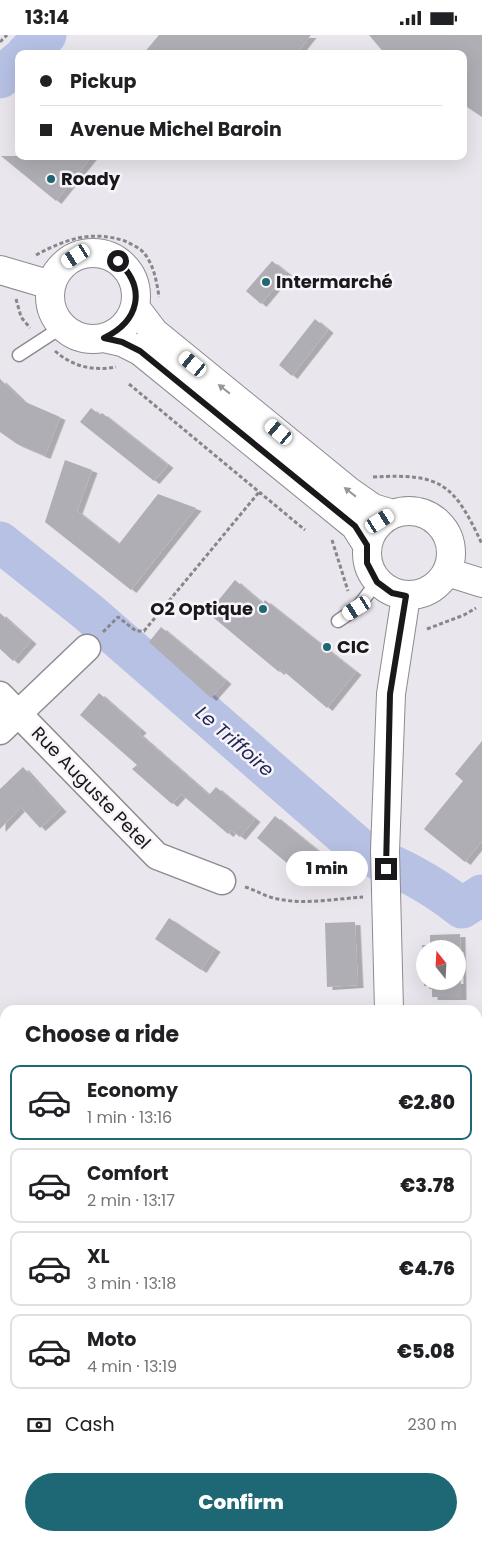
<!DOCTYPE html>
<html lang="en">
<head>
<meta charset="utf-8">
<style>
  :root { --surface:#fff; --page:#f6f6f6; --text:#202124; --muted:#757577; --line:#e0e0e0; --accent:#1e6774 }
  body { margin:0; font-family:Poppins,sans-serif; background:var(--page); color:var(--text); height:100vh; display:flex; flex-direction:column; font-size:19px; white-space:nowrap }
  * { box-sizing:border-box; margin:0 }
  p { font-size:16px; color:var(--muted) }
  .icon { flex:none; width:28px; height:28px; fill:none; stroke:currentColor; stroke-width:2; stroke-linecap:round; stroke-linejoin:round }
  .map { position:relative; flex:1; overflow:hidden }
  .panel { position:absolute; left:0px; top:970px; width:482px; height:536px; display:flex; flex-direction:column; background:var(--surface); border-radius:15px 15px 0 0; box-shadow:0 5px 20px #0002 }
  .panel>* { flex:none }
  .guide { position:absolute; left:15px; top:15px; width:452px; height:110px; border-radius:10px; box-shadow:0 5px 20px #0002; display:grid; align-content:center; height:110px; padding:0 25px; background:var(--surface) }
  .needle { width:32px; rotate:342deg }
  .controls { position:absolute; left:416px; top:905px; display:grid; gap:10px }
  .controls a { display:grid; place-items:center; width:50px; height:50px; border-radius:50%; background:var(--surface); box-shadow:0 5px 20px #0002; font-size:25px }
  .end { position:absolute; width:22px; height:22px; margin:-11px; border:6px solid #1a181a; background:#fff; box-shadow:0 0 0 2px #fff }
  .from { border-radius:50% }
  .bubble { position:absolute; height:35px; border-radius:18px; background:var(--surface); box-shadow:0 5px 20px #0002; font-size:16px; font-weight:800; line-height:35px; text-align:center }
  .car { position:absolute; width:15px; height:30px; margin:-15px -8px; border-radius:6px; box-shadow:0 0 4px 1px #0007; background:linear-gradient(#fff 24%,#345 0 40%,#fff 0 76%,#345 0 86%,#fff 0) }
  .guide b { display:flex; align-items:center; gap:18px; height:48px; font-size:19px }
  .guide b+b { border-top:1px solid var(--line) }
  .guide i { width:12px; height:12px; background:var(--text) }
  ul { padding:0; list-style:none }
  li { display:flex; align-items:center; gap:15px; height:75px; margin:0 10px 8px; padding:0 15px; border:2px solid var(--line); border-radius:10px }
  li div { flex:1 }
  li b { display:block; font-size:19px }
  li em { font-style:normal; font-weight:800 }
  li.active { border-color:var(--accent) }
  li>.icon { width:45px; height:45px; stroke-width:1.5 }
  h2 { padding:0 25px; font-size:22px; line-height:60px }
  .pay { display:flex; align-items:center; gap:12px; height:55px; padding:0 25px; font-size:19px }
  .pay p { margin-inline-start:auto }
  .cta { display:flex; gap:10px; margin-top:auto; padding:10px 25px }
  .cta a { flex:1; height:58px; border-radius:30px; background:var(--accent); color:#fff; font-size:20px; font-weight:800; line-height:58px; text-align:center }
  .status { display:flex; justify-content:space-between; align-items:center; height:35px; padding:0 25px; background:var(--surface); direction:ltr }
  .status svg { height:14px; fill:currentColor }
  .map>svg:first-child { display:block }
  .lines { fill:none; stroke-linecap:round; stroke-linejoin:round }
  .river { stroke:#b6c1e4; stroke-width:41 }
  .building { fill:#afaeb4; fill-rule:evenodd; filter:url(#shadow) }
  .lane-casing { stroke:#8e8b90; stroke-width:15 }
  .street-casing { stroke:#8e8b90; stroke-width:29 }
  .secondary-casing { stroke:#8e8b90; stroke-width:30 }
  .path { stroke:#89868a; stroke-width:3; stroke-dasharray:4 2.5; stroke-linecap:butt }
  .lane { stroke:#fff; stroke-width:12 }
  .street { stroke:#fff; stroke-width:26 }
  .secondary { stroke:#fff; stroke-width:28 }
  .oneway { fill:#989798 }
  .route { stroke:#1a181a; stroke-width:6 }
  .poi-dot { fill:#1e6774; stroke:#f8f4fa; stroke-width:2 }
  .labels { text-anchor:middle; stroke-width:5; stroke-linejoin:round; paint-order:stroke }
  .poi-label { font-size:18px; font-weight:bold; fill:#1a181a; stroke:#f8f4fa; text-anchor:start }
  .street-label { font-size:18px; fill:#1a181a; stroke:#f8f4fa }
  .water-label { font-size:19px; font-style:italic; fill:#202956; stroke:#f8f4fa }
</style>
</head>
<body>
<div class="status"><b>13:14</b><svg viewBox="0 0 49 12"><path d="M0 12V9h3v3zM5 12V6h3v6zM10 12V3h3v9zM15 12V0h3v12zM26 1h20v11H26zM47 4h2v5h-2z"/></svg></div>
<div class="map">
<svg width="482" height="1506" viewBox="0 0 482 1506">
  <defs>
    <filter id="shadow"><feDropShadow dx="5.5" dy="3" stdDeviation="0" flood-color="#0004"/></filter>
  </defs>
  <rect width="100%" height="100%" fill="#eae6ed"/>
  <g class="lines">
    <!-- river -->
    <path class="river" d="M26,19L46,0
      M0,43L19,26
      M0,507L88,577L366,819C404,835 430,848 462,873L482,860"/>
  </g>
  <!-- building -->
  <path class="building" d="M159,0H311L296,19H143Z
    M369,0H482V82L464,70V19H385Z
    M1,121H92L56,166Z
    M272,226L287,238L261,269L246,256Z
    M315,284L328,295L292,341L279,330Z
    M0,344L23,366L60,382L45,421L17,409L0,397Z
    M91,373L100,380L102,378L168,430L154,446L80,387Z
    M65,425L92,435L77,476L119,509L158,459L196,473L131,555L45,487Z
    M235,545L263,569L265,565L356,637L327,673L281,634L279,637L208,578Z
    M0,578L31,606L13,626L0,614Z
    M161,592L226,646L211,663L149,607Z
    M99,658L141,695L138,698L209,760L216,752L255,784L240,802L231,795L228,799L181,759L172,769L132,734L137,730L80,680Z
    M482,706V806L465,827L424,794L463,746L455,739Z
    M23,732L61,774L40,793L21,772L0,794V754Z
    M275,781L318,816L300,839L257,803Z
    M169,883L215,914L201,935L155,904Z
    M355,887L358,950L327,952L325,888Z
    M460,899L461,962H432V951H424L422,910H430V900ZM425,914H458V946H425Z"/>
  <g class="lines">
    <defs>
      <path id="lane" d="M19,320L62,292
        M338,586L357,573L377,547
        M0,1438L5,1431
        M154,1506L158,1501"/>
      <path id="street" d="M0,660L157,821L222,846
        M0,696L87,613
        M0,1473L5,1487"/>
      <path id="secondary" d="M50 261a43 43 0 1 1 86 0a43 43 0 1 1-86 0Z
        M0,235L51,250
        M135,272L154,297L350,457L373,473L393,479
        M104,303L122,307L140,316L355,491L367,510
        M367 518a42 42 0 1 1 84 0a42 42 0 1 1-84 0Z
        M447,537L482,548
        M389,975L385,816L391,659L406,561
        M437,1501V1506"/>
    </defs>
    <!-- lane casing -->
    <use href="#lane" class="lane-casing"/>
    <!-- street casing -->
    <use href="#street" class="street-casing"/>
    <!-- secondary casing -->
    <use href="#secondary" class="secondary-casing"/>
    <!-- path -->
    <path class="path" d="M0,7L7,0
      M36,220C66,204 91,195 125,206C131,209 140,213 144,218C154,230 157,248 159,262
      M16,264L21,282L30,293
      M55,316C73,332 93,336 116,332
      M129,349L305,495
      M373,442C442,438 454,449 482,509
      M332,505L348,556
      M427,594L464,580L476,573
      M103,597L118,582L136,596H144L260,456
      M245,852C253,854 261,859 270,862C300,871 333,864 363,862
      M470,1506L482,1505"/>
    <!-- lane -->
    <use href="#lane" class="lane"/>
    <!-- street -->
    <use href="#street" class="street"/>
    <!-- secondary -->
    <use href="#secondary" class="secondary"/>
  </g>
  <!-- one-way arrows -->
  <defs><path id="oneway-solid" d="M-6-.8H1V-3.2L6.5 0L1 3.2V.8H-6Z" transform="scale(1.25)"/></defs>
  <g class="oneway">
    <use href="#oneway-solid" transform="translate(224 354) rotate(-142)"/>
    <use href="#oneway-solid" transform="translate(350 457) rotate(-142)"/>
  </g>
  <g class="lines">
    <!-- route -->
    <path class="route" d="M118,226C147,254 139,286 104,303L122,307L140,316L355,491L367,510V528L377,547L392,558L406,561L390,659L386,834"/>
  </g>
  <!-- markers -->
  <g class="poi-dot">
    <circle cx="51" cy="144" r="5"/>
    <circle cx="266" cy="247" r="5"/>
    <circle cx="263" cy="574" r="5"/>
    <circle cx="327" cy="612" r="5"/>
  </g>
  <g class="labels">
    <!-- poi labels -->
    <g class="poi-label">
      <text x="61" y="150">Roady</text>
      <text x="276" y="253">Intermarché</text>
      <text x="253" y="580" text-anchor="end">O2 Optique</text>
      <text x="337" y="618">CIC</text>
    </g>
    <!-- street labels -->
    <g class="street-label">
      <text transform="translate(91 753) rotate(46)" y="6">Rue Auguste Petel</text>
    </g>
    <!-- water labels -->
    <g class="water-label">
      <text transform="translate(235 706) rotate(41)" y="7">Le Triffoire</text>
    </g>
  </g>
</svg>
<div class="controls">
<a><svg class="needle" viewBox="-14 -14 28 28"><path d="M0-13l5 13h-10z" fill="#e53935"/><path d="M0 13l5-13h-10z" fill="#757577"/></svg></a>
</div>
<i class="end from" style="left:118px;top:226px"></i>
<i class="end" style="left:386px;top:834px"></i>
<div class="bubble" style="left:286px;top:816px;width:82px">1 min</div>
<i class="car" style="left:76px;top:221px;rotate:238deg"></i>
<i class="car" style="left:193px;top:329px;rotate:309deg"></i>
<i class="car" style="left:279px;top:397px;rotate:310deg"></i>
<i class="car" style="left:380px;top:486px;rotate:58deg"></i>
<i class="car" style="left:357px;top:573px;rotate:238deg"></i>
<div class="guide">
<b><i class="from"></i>Pickup</b>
<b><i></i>Avenue Michel Baroin</b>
</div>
<section class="panel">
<h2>Choose a ride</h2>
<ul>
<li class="active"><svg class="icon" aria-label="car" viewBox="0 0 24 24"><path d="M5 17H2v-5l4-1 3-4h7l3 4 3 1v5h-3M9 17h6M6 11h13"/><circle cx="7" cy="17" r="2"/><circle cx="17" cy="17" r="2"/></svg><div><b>Economy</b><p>1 min · 13:16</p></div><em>€2.80</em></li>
<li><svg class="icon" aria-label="car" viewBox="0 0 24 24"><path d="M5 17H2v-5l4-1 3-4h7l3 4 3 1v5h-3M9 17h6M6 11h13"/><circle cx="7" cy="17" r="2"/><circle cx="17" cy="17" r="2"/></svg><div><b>Comfort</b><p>2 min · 13:17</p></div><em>€3.78</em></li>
<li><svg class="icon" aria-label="car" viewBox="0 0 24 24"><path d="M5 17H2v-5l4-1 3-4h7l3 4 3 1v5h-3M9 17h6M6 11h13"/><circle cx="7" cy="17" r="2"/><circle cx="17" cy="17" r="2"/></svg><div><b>XL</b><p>3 min · 13:18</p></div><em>€4.76</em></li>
<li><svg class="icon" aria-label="car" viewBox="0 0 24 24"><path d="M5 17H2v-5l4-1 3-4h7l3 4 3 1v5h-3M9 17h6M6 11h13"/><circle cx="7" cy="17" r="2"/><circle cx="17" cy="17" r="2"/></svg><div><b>Moto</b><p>4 min · 13:19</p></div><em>€5.08</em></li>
</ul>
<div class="pay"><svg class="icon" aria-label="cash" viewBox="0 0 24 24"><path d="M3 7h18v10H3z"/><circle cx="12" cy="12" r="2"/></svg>Cash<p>230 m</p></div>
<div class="cta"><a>Confirm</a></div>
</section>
</div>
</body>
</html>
